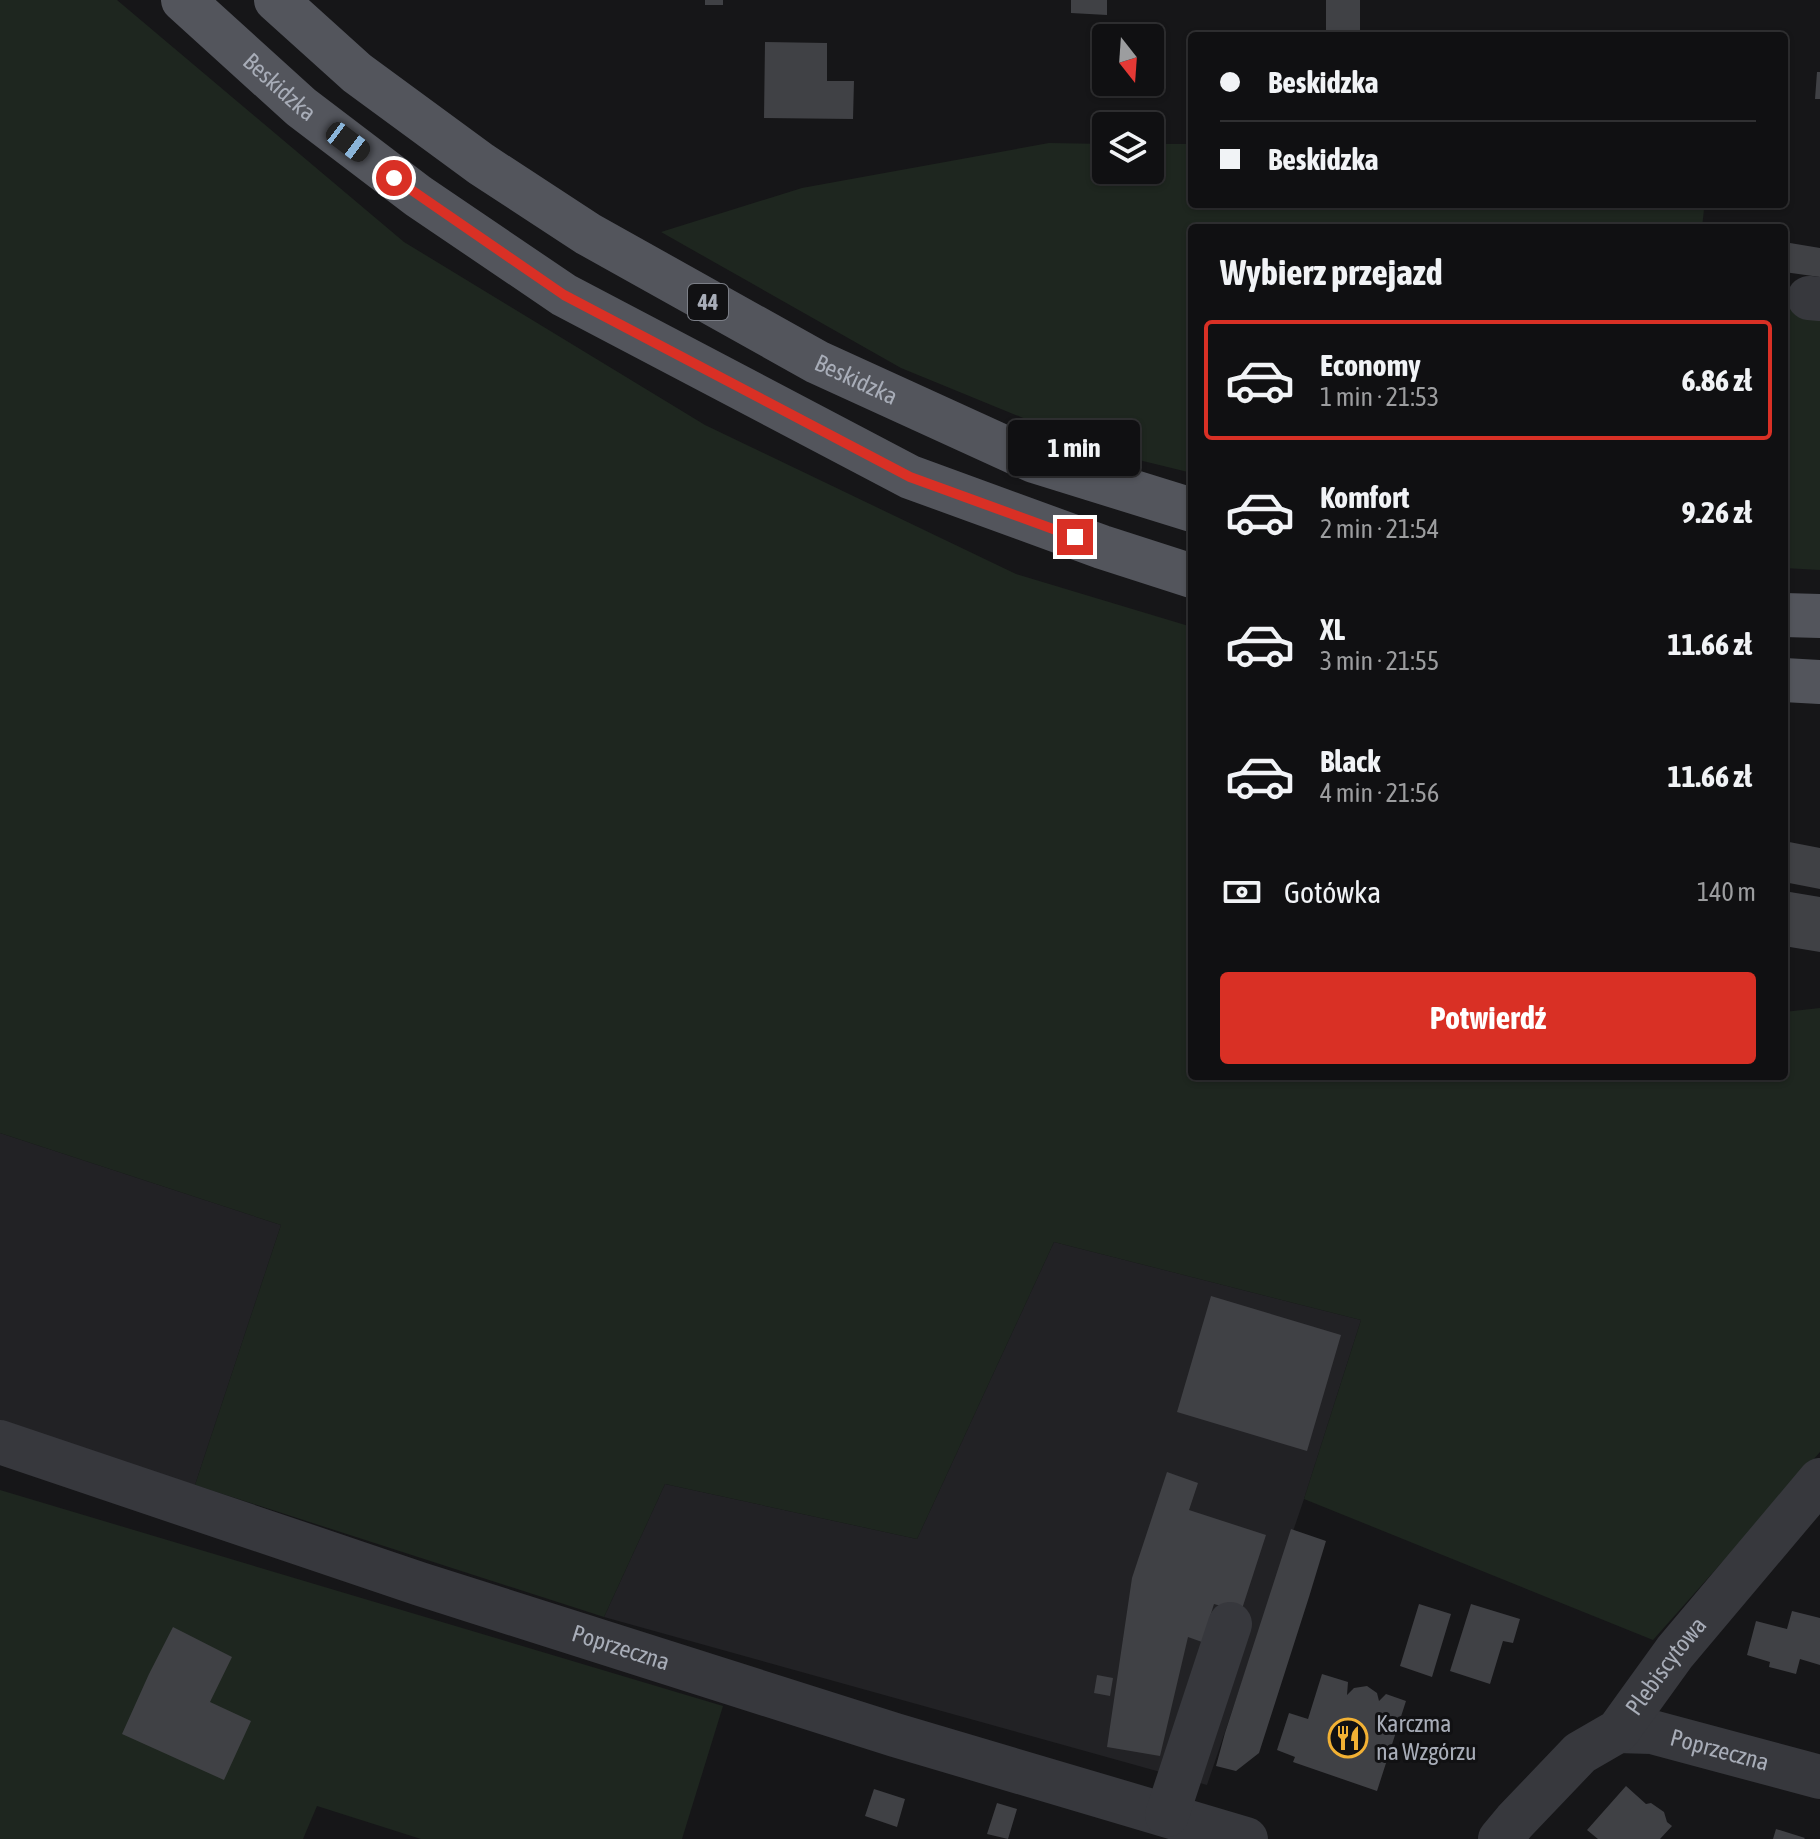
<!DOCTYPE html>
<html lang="pl">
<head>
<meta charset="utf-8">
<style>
  :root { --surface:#101012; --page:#1e1e20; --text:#f1f3f6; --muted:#9c9d9f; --line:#303032; --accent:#d93025 }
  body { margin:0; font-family:"Asap Condensed",sans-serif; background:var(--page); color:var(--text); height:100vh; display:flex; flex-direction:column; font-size:30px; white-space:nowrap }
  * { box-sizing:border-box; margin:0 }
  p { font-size:26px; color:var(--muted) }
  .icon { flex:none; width:44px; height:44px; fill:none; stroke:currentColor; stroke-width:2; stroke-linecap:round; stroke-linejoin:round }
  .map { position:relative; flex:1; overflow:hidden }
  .sheet { position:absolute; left:1188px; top:224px; width:600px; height:856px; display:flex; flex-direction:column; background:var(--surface); border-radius:8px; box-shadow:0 2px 6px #0004,0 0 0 2px var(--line) }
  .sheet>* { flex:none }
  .hud { position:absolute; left:1188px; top:32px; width:600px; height:176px; border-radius:8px; box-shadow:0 2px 6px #0004,0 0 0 2px var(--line); display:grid; align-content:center; height:176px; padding:0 32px; background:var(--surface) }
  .needle { width:52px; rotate:163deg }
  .controls { position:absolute; left:1092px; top:24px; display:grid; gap:16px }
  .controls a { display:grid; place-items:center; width:72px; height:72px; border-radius:8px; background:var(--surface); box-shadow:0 2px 6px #0004,0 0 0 2px var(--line); font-size:40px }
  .end { position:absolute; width:36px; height:36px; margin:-18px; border:10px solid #d93025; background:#fff; box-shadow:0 0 0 4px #fff }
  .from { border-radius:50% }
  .bubble { position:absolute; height:56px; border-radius:8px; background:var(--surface); box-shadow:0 2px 6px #0004,0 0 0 2px var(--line); font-size:26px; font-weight:700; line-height:56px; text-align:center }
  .car { position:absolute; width:24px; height:48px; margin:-24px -12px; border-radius:10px; box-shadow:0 0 6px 2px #0007; background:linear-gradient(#222 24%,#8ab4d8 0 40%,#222 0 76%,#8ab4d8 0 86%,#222 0) }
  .hud b { display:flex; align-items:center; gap:28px; height:76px; font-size:30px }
  .hud b+b { border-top:2px solid var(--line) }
  .hud i { width:20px; height:20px; background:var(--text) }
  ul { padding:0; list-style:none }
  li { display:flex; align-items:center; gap:24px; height:120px; margin:0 16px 12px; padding:0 16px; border:4px solid transparent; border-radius:8px }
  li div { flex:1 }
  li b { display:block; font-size:30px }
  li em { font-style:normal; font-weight:700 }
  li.on { border-color:var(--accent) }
  li>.icon { width:72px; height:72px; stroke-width:1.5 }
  h2 { padding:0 32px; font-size:36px; line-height:96px }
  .pay { display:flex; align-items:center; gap:20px; height:88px; padding:0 32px; font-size:30px }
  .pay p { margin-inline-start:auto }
  .action { display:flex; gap:16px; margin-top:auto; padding:16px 32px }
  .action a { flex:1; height:92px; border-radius:8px; background:var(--accent); color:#fff; font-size:32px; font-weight:700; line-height:92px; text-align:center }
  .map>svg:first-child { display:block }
  .built { fill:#222225 }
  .green { fill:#1e261f }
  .building { fill:#404145 }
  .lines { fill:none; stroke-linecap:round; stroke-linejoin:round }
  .minor { stroke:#37383d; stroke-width:44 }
  .major { stroke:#53555c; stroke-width:44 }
  .route { stroke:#d93025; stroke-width:10 }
  .labels { text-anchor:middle; stroke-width:6; stroke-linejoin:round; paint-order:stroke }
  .shield { fill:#111113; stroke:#7b7e86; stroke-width:2 }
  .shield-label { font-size:22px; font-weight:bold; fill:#a8adb8 }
  .street-label { font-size:24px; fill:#a8adb8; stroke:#111113 }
  .poi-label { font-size:24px; fill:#a8adb8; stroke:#111113; text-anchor:start }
</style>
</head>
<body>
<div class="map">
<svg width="1820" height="1839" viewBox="0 0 1820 1839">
  <rect width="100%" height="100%" fill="#161618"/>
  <!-- built -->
  <path class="built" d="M0,1133L281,1225L195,1485L0,1432Z
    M1054,1242L1361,1320L1304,1499L1207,1785L604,1617L665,1484L917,1539Z"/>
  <!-- green -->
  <path class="green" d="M0,0H117L404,242L705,425L1016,574L1192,627V1076H1784V1012L1820,1008V1452L1653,1640L1304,1499L1361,1320L1054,1242L917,1539L665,1484L604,1617L195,1485L281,1225L0,1133Z
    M1049,143L1106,144V170H1150V144H1192V204H1681L1704,209L1702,228H1192V473L1106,452L901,368L661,232L802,188Z
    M1784,306L1820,308V570L1784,568Z
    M0,1490L723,1706L682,1839H421L317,1806L303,1839H0Z"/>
  <!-- building -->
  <path class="building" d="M705,0H723V5H705Z
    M1071,0H1107V15L1071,13Z
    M1326,0H1360V36H1326Z
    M765,42L827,43V81H854L853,119L764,118Z
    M1817,72H1820V99H1815Z
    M1784,242L1820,248V277L1784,272Z
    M1784,841L1820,848V889L1784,882Z
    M1784,891L1820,897V952L1784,946Z
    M1211,1296L1341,1335L1307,1451L1177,1412Z
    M1167,1472L1198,1483L1189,1510L1266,1535L1241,1612L1214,1604L1202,1642L1188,1637L1160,1756L1107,1747L1132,1578Z
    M1291,1529L1326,1541L1309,1597L1259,1753L1236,1771L1216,1766L1225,1733Z
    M1419,1604L1451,1614L1432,1677L1400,1666Z
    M1471,1604L1520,1619L1513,1643L1503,1641L1490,1684L1450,1671Z
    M1792,1611L1820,1618V1665L1800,1659L1796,1674L1769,1667L1770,1662L1747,1655L1756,1621L1787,1629Z
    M173,1627L232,1657L210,1702L251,1721L224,1780L122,1734L149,1674Z
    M1322,1674L1348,1682L1347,1695L1354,1688L1367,1686L1377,1693L1379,1701L1386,1694L1406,1701L1377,1791L1293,1762L1295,1757L1277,1750L1289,1713L1308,1719Z
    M1097,1675L1113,1678L1110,1696L1094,1693Z
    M1626,1786L1646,1804L1651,1803L1664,1812L1667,1822L1672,1826L1660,1839H1598L1587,1830Z
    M874,1789L905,1799L897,1827L865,1816Z
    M997,1803L1017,1809L1008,1839L987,1834Z
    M1776,1829L1805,1838L1804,1839H1773Z"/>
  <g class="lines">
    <!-- minor -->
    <g class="minor">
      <path d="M1809,298L1820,299"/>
      <path id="s1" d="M0,1442L420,1584L895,1735L1246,1839"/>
      <path id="s2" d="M1618,1731L1652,1732L1820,1777"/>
      <path d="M1167,1815L1230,1624"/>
      <path id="s3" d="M1500,1839L1515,1821L1580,1753L1618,1731L1675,1652L1820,1480"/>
    </g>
    <!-- major -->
    <g class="major">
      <path id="s4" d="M183,0L301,107L418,196L564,295L910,477L1102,547L1192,576"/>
      <path id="s5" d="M276,0L357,73L481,164L588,234L817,362L1034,461L1192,510"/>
      <path d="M1784,615L1820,616"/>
      <path d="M1784,680L1820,682"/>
    </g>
  </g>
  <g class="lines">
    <!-- route -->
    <path class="route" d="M394,178L564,295L910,477L1075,537"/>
  </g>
  <!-- icons -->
  <defs>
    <symbol id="restaurant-ring" viewBox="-11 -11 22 22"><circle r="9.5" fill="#111113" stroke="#f2b134" stroke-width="1.5"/><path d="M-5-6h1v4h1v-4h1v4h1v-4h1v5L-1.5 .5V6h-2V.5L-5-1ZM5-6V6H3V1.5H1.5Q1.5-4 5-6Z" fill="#f2b134"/></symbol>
  </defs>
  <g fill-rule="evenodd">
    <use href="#restaurant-ring" x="1326" y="1716" width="44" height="44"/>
  </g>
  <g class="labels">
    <!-- shield labels -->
    <rect class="shield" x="688" y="284" width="40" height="36" rx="6"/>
    <g class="shield-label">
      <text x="708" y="310">44</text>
    </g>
    <!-- street labels -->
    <g class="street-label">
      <text dy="8" stroke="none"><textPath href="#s4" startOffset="130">Beskidzka</textPath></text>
      <text dy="8" stroke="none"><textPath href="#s5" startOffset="696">Beskidzka</textPath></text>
      <text dy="8" stroke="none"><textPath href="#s1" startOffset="654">Poprzeczna</textPath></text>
      <text dy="8" stroke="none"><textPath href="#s3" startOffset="242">Plebiscytowa</textPath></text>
      <text dy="8" stroke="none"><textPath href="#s2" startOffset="104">Poprzeczna</textPath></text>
    </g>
    <!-- poi labels -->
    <g class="poi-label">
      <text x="1376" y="1732">Karczma<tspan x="1376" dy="28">na Wzgórzu</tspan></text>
    </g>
  </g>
</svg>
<div class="controls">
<a><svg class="needle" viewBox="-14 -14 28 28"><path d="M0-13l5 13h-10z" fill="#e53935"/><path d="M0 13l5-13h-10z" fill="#9c9d9f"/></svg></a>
<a><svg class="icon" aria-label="layers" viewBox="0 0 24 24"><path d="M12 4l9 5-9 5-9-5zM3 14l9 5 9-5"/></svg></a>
</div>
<i class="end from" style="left:394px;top:178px"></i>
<i class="end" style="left:1075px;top:537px"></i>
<div class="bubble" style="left:1008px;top:420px;width:132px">1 min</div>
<i class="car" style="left:348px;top:142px;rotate:127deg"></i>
<div class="hud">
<b><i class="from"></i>Beskidzka</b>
<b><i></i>Beskidzka</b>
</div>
<section class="sheet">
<h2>Wybierz przejazd</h2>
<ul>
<li class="on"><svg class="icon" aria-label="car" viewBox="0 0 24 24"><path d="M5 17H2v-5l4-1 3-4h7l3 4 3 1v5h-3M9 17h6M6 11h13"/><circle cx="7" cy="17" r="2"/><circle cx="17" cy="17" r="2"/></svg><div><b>Economy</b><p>1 min · 21:53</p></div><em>6.86 zł</em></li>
<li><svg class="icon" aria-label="car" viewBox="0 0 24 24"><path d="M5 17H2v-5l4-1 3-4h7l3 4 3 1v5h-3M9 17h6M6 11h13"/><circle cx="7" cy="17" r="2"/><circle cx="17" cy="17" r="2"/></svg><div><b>Komfort</b><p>2 min · 21:54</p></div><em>9.26 zł</em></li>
<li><svg class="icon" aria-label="car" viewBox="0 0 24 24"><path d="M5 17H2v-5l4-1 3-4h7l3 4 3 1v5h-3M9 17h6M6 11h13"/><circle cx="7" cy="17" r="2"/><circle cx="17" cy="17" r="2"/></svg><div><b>XL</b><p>3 min · 21:55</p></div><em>11.66 zł</em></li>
<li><svg class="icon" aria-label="car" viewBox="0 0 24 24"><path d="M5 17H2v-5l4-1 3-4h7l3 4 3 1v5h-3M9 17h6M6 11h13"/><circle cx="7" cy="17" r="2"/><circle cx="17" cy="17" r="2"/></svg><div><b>Black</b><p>4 min · 21:56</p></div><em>11.66 zł</em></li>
</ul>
<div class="pay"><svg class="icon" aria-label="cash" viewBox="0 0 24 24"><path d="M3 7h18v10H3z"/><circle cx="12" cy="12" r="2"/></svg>Gotówka<p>140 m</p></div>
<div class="action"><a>Potwierdź</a></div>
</section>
</div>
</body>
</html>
